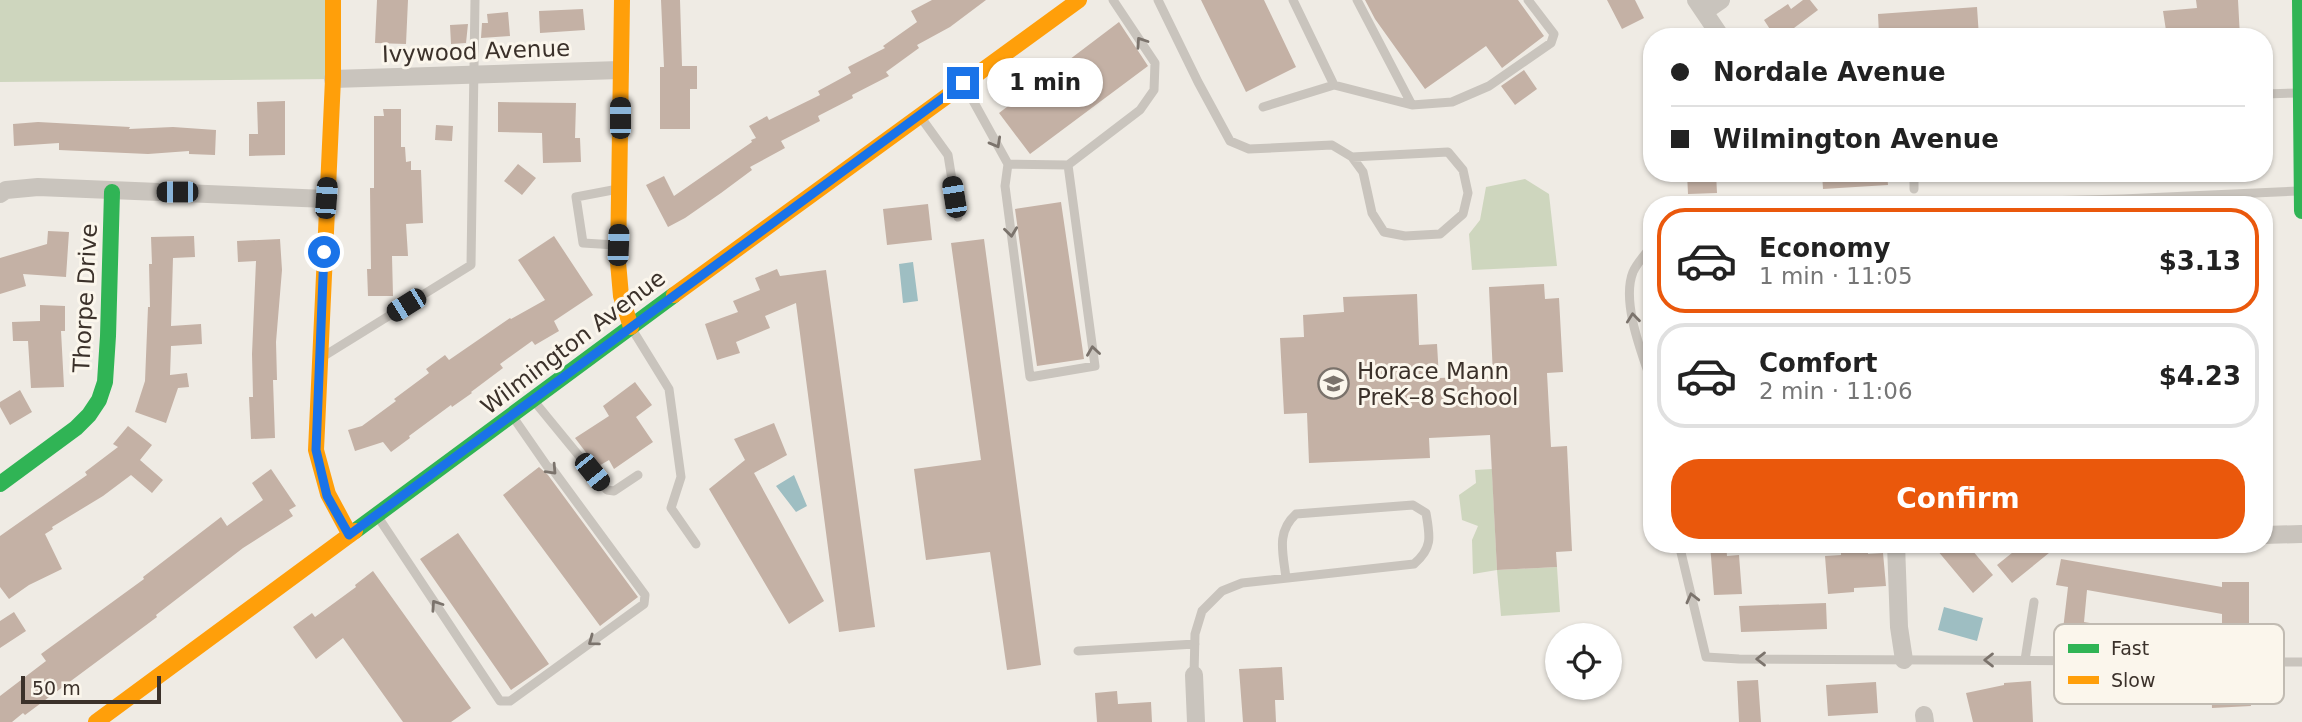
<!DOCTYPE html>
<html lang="en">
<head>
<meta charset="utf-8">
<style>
  :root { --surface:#fff; --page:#f2f2f2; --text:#222; --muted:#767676; --line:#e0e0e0; --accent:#ea580c }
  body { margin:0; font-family:"DejaVu Sans",sans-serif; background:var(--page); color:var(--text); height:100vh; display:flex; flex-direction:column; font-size:26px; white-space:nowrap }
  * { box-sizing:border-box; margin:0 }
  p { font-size:23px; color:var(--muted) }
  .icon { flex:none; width:38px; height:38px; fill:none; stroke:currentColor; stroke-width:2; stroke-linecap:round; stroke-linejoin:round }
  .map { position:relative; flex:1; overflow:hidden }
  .drawer { position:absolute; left:1643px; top:196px; width:630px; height:357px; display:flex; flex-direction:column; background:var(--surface); border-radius:28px; box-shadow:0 2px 5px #0004 }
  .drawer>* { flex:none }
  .top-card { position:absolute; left:1643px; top:28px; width:630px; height:154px; border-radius:28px; box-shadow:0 2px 5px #0004; display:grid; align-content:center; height:154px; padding:0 28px; background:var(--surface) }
  .fabs { position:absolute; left:1545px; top:623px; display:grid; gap:14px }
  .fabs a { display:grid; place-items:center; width:77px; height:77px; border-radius:50%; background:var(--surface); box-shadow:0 2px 5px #0004; font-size:35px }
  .scale { position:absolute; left:21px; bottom:18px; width:140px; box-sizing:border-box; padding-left:7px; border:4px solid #3b312a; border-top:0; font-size:19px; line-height:24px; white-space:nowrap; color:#3b312a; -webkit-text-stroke:5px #fbf6ec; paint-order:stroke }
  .end { position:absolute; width:32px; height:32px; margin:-16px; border:9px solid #1a73e8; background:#fff; box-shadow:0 0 0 4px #fff }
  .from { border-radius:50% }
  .bubble { position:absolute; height:49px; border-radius:24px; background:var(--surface); box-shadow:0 2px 5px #0004; font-size:23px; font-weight:600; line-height:49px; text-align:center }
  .car { position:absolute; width:21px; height:42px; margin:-21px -10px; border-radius:9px; box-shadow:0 0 5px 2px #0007; background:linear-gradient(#222 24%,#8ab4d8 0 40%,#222 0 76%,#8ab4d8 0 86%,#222 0) }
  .top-card b { display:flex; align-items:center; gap:24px; height:66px; font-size:26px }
  .top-card b+b { border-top:2px solid var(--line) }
  .top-card i { width:18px; height:18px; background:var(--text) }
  ul { padding:12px 0 0; list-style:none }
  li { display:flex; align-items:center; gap:21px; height:105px; margin:0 14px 10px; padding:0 14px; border:4px solid var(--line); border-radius:28px }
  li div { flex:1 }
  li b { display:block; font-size:26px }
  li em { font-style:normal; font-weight:600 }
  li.active { border-color:var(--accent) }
  li>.icon { width:63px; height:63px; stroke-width:1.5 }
  .cta { display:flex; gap:14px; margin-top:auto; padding:14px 28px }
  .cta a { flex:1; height:80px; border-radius:28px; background:var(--accent); color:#fff; font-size:28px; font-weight:600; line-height:80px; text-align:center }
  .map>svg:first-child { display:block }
  .green { fill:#ced6be }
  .water { fill:#9ebec2 }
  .building { fill:#c4b1a5 }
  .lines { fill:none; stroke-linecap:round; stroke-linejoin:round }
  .lane { stroke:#c9c4bd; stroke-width:9 }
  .street { stroke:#c9c4bd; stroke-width:18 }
  .fast { stroke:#30b455; stroke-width:16 }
  .slow { stroke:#ff9f0a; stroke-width:16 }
  .oneway { stroke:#7b736c }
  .route { stroke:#1a73e8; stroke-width:9 }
  .labels { text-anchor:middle; stroke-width:6; stroke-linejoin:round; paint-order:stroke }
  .street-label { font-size:23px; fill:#3b312a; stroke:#fbf6ec }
  .poi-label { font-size:23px; fill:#3b312a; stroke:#fbf6ec; text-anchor:start }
  .key { fill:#fbf6ec; stroke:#c1bbb2; stroke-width:2 }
  .key-label { font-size:19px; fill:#3b312a }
</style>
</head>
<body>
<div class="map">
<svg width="2302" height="722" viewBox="0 0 2302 722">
  <rect width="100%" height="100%" fill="#efebe4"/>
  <!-- green -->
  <path class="green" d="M0,0H333V79L0,82Z
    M1525,179L1549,194L1557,266L1472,270L1469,234L1480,220L1486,187Z
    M1492,469L1497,570L1557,567L1560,612L1501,616L1497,570L1473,574L1472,540L1478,526L1462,520L1459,495L1476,483L1475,470Z"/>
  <!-- water -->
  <path class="water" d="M913,262L918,301L903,303L899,264Z
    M794,475L807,506L796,512L776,486Z
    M1944,607L1983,618L1977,641L1938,630Z"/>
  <!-- building -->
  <path class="building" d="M377,0H408L406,44L375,43Z
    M661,0H680L682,66H697V89H690V129H660V67H664Z
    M932,0H986L950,27L917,45L919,48L886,72L889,76L852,95L853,98L818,116L820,121L781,141L785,148L750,167L752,170L721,193L685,218L668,227L646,185L664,176L674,196L752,142L751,140L756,138L749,126L767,116L769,120L820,95L818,91L851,73L848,67L885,48L883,46L917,22L911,11Z
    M1201,0H1264L1296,67L1246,92Z
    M1365,0H1518L1544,36L1502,68L1486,46L1425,89L1375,19Z
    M1607,0H1635L1644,18L1622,29Z
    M1803,0H1810L1818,10L1782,37H1775L1764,20L1788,4L1791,9Z
    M2196,0H2238L2240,37H2167L2163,11L2197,8Z
    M1977,7L1979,37H1960V30L1879,35L1878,14Z
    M583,9L585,30L540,33L539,11Z
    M508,12L510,36L481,38L482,23H488L487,14Z
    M1119,22L1148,66L1030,154L999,113Z
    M468,24L466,43L451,44L450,25Z
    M1524,70L1537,89L1515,105L1501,86Z
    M285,101V155L249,156V134H258L257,102Z
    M498,102L576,103L575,138H580L581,162L543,163L542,133L498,132Z
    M383,109H401V147H405L406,162L411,161V170H421L423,223L406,224L408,256H392L393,296H368L367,269H371L370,188H374V116H384Z
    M38,122L130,127L129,129L173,127L216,130L215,155L189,154V151L148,154L59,150V143L14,146L13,124Z
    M436,125L453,126L452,141L435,140Z
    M518,164L536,178L522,195L504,181Z
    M1687,173H1716L1717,193L1688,194Z
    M1822,173H1887L1888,185L1823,189Z
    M1061,202L1084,359L1037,366L1015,209Z
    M928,204L932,240L887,245L883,209Z
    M48,231L69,232L66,277L23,274L26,286L0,294V258L47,244Z
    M194,236L195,257L173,258L171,326L201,324L202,344L171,346L170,375L187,373L189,387L178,388L166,423L135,412L145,381L148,307H150L149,264H152L151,237Z
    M554,236L593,295L554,321L559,331L535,345L532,341L500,364L503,368L471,392L472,393L452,407L451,405L409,436L410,438L391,452L383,442L355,451L348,430L362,426L396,401L394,399L429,373L426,369L445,355L449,360L510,318L511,319L545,300L518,260Z
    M280,239L282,270L276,342L277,380H273L275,438L251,439L249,397H253L252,354L256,261L238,262L237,241Z
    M984,239L1041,665L1007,670L990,552L926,560L914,469L981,460L951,243Z
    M777,269L780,276L826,270L875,627L839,632L796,303L765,316L770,328L736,342L740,353L717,360L705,324L738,312L733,301L760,290L755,278Z
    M1544,284L1545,299L1559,298L1563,372L1547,373L1551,447L1567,446L1572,551L1556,552L1557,567L1497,570L1490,435L1429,438L1430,458L1309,463L1307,413L1284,414L1280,338L1304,337L1303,315L1344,312L1343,297L1417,294L1419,345L1437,344L1439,378L1493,376L1489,287Z
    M40,305L65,306V331H61L64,387L31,388L28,341H13L12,322L40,321Z
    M635,382L652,405L636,417L653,442L614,469L609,460L597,467L575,438L609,416L603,406Z
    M20,390L32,412L10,425L0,407V402Z
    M774,423L787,455L754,473L824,601L789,624L709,489L745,460L734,439Z
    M128,426L152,445L140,460L163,480L152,493L131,475L103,496L52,527L53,529L45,534L62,569L29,585L9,599L0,587V536L87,475L85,472L118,447L113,444Z
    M539,467L548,475L638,597L600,626L503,495Z
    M271,469L296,506L289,510L293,516L243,548L156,615L157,617L25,715L23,713L12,722H0V696L46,661L41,654L144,579L143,577L221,517L227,526L263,500L252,483Z
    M458,533L549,664L511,690L420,559Z
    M1710,544H1726L1727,556L1739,555L1742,594L1714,595Z
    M1841,544H1868V554L1883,553L1886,586L1854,588V592L1828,594L1825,556L1841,555Z
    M1932,544H1967L1993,575L1973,593Z
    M2023,544H2060L2012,583L1997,565Z
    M2061,559L2222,587V582H2249V655H2222V614L2087,590L2084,622L2096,624L2094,641L2062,638L2068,587L2056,585Z
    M373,571L471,708L451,722H403L343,638L316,659L293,627L312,613L315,617L356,587L355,585Z
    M1826,603L1827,629L1741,632L1739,606Z
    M14,612L26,631L0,648V621Z
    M1282,667L1284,700H1275L1276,722H1243L1239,669Z
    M2222,669H2248L2251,706L2212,708L2211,680H2222Z
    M1758,680L1761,722H1739L1737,681Z
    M2031,681L2033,722H1973L1966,693L2004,685V683Z
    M1876,682L1878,713L1828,716L1826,685Z
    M1117,691L1118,704L1151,702L1152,722H1097L1095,693Z"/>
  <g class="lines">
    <!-- lane -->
    <path class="lane" d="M1158,0L1198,82L1230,141L1249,149L1332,145L1352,157L1363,172L1372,213L1384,232L1405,236L1440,234L1463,214L1468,193L1463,170L1448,152L1352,157
      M1357,0L1412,105L1452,102L1489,86L1551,43L1554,34L1528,0
      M1334,85L1412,105
      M966,88L1008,164L1068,165L1140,110L1154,90L1155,63L1113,0
      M2264,94L2299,93
      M1263,107L1334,85L1293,0
      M922,119L948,155L958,217
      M1008,164L1005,186L1030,377L1095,366L1068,165
      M1914,173V189
      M1870,205L2122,199L2298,191
      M616,245L583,243L576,197L618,189
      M1652,246C1645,254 1637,263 1633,272C1621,302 1642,354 1652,383
      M632,329L669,389L681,477L671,508L696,544
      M324,356L471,265L475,0
      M534,401L607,490L614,491L638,475
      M378,517L500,701H510L644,604L645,595L553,470L547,466L513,417
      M1679,544L1706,657L1739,659L2302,662
      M1078,651L1195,644
      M2025,660L2034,602
      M1194,675L1195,634L1202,611L1222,591L1242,583L1414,564C1433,548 1430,536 1426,513L1413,505L1296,514C1276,532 1283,553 1286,578"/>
    <!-- street -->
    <path class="street" d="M1696,0L1721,37
      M1705,11L1721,0
      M333,79L620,70
      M0,194L6,190L38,187L326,199
      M2264,535L2302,534
      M1896,544L1899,627L1904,660
      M1194,675L1196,722
      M1924,715L1925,722"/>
    <!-- fast -->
    <path class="fast" d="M2300,0L2302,211
      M0,484L76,428L89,415L99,400L105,382L108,336L112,192
      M355,531L674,295"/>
    <!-- slow -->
    <path class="slow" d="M333,0V79L316,450L328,494L350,535
      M622,0L618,262L621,296L631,327
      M674,295L1079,0
      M96,722L355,531"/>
  </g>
  <!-- one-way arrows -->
  <defs><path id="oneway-chevron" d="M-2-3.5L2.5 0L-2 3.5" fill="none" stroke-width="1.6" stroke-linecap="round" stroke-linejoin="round" transform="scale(1.75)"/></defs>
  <g class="oneway">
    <use href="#oneway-chevron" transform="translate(1141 42) rotate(-124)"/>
    <use href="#oneway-chevron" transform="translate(996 143) rotate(61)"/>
    <use href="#oneway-chevron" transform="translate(1011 232) rotate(83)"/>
    <use href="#oneway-chevron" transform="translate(1633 318) rotate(-96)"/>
    <use href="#oneway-chevron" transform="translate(1093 351) rotate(-98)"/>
    <use href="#oneway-chevron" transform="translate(552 470) rotate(47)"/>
    <use href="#oneway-chevron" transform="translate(1692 598) rotate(-104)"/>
    <use href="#oneway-chevron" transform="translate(436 605) rotate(-124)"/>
    <use href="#oneway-chevron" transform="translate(593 641) rotate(144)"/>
    <use href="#oneway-chevron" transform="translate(1761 659) rotate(-180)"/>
    <use href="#oneway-chevron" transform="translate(1989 660) rotate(180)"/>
  </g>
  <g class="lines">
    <!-- route -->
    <path class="route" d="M324,252L316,450L327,496L349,535L963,83"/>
  </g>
  <!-- icons -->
  <defs>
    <symbol id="school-ring" viewBox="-11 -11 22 22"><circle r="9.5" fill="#fbf6ec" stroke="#7a726b" stroke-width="1.5"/><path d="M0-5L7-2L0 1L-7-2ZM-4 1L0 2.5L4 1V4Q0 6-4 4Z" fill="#7a726b"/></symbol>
  </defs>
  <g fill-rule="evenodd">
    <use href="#school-ring" x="1316" y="366" width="35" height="35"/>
  </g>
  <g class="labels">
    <!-- street labels -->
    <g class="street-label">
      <text transform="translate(476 51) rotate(-2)" y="8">Ivywood Avenue</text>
      <text transform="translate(85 298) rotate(-87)" y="8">Thorpe Drive</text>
      <text transform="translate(573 342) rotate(-37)" y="8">Wilmington Avenue</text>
    </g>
    <!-- poi labels -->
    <g class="poi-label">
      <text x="1357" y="379">Horace Mann<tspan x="1357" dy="26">PreK–8 School</tspan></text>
    </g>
  </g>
  <!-- legend -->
  <rect x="2054" y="624" width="230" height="80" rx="10" class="key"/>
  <rect x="2068" y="644" width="31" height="9" fill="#30b455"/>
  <rect x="2068" y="676" width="31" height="8" fill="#ff9f0a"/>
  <g class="key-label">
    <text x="2111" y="655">Fast</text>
    <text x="2111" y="687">Slow</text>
  </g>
</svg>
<div class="fabs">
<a><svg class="icon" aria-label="locate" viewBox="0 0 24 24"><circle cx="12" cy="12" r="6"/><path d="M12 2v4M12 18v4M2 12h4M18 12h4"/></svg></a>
</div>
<div class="scale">50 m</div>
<i class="end from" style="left:324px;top:252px"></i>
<i class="end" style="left:963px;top:83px"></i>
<div class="bubble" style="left:987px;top:58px;width:116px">1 min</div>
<i class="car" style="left:620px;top:118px;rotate:0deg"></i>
<i class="car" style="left:177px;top:192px;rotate:270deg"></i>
<i class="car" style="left:954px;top:197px;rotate:351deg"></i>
<i class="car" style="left:326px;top:198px;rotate:4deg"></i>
<i class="car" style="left:618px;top:245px;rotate:2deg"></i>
<i class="car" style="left:406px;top:305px;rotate:238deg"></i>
<i class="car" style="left:592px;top:472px;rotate:141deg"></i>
<div class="top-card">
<b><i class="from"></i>Nordale Avenue</b>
<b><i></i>Wilmington Avenue</b>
</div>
<section class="drawer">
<ul>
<li class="active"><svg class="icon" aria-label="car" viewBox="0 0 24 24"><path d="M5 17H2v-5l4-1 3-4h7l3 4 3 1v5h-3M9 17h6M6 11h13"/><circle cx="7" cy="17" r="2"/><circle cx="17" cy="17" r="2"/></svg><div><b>Economy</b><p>1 min · 11:05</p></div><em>$3.13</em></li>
<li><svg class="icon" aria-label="car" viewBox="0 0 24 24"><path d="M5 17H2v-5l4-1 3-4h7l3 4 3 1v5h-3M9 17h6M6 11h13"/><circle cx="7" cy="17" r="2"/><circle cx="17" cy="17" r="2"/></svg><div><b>Comfort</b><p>2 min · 11:06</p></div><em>$4.23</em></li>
</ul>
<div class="cta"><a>Confirm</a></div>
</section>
</div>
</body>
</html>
